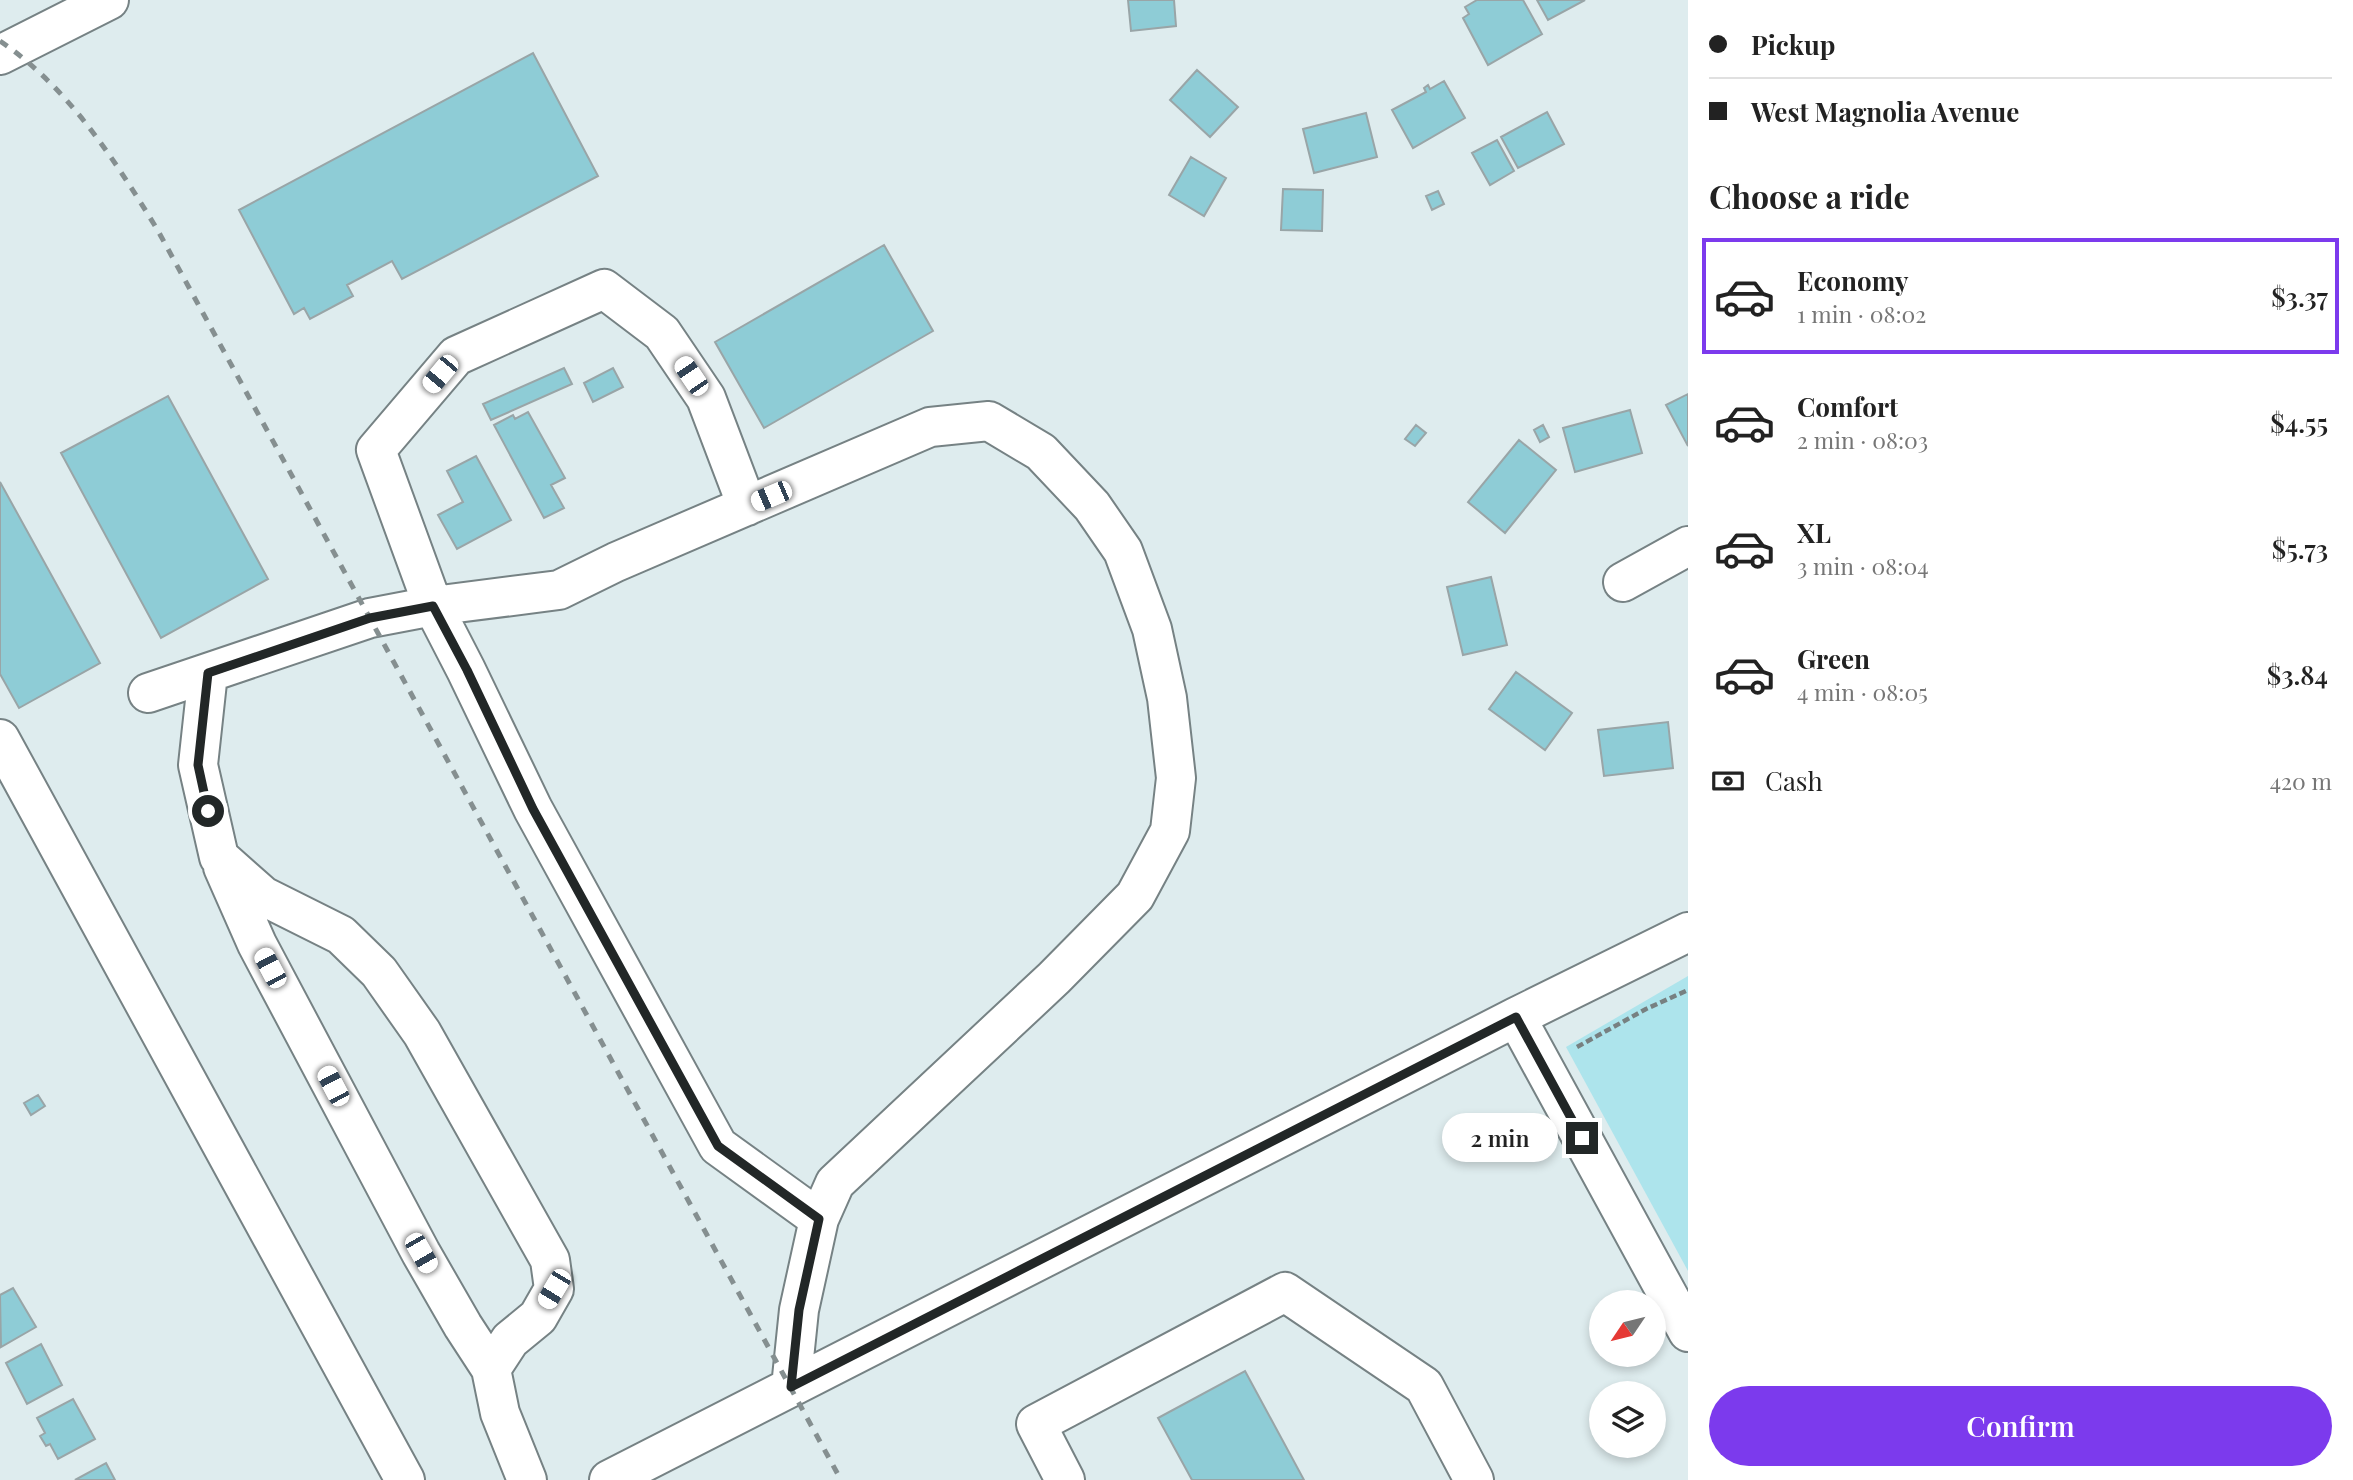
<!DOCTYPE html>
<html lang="en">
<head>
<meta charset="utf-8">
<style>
  :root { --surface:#fff; --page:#f2f2f2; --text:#222; --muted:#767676; --line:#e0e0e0; --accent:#7c3aed }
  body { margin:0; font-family:"Playfair Display",serif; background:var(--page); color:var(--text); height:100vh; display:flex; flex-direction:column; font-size:26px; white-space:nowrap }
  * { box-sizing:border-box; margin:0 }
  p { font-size:23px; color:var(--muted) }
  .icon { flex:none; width:38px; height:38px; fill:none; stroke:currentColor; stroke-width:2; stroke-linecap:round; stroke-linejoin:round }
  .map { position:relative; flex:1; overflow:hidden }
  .sheet { display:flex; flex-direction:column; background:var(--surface); width:665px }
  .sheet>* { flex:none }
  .banner { display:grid; align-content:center; height:154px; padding:0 21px; background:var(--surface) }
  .needle { width:46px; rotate:235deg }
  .controls { position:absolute; left:1589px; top:1290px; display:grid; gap:14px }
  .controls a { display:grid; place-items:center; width:77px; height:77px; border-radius:50%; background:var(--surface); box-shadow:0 4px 10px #0003; font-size:35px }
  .end { position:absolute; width:32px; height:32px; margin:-16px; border:9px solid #222727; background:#fff; box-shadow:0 0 0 4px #fff }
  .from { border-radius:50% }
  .bubble { position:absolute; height:49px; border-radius:24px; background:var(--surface); box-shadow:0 4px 10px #0003; font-size:23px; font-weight:600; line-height:49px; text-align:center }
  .car { position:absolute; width:21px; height:42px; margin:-21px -10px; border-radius:9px; box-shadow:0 0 5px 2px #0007; background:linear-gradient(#fff 24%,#345 0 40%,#fff 0 76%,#345 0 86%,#fff 0) }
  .banner b { display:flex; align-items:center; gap:24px; height:66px; font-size:26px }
  .banner b+b { border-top:2px solid var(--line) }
  .banner i { width:18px; height:18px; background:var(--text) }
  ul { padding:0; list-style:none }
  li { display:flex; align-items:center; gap:21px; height:116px; margin:0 14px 10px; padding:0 7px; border:4px solid transparent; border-radius:0px }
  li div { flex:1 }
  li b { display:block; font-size:26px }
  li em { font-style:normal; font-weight:600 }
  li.current { border-color:var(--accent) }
  li>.icon { width:63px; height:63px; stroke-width:1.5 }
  h2 { padding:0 21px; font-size:32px; line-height:84px }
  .pay { display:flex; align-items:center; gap:18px; height:77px; padding:0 21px; font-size:26px }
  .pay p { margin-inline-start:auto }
  .action { display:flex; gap:14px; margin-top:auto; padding:14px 21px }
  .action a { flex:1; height:80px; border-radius:42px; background:var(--accent); color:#fff; font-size:28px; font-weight:600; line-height:80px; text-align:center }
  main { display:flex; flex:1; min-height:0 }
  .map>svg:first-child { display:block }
  .green { fill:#ade4ec }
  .building { fill:#8eccd6; stroke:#99a5a7; stroke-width:2 }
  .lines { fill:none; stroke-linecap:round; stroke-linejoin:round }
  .minor-casing { stroke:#768284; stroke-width:42 }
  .path { stroke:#778081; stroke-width:4.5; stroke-dasharray:7 3.5; stroke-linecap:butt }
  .minor { stroke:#fff; stroke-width:38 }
  .rail { stroke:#858f90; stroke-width:5; stroke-dasharray:9 9; stroke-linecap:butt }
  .route { stroke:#222727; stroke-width:9 }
</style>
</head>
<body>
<main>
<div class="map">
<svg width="1688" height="1480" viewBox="0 0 1688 1480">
  <rect width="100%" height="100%" fill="#deecee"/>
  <!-- green -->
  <path class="green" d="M1688,976V1271L1566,1047Z"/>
  <!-- building -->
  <path class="building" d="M1128,0H1174L1176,26L1131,31Z
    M1477,0H1523L1542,34L1488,65L1463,18L1469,14L1465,7Z
    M1537,0H1585L1548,20Z
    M533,53L598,176L402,279L392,261L347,285L353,296L310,319L304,308L294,314L239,210Z
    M1197,70L1238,107L1210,137L1170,100Z
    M1444,81L1465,118L1413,148L1392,110L1426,92L1424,88L1428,85L1430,89Z
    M1547,112L1564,144L1518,168L1501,137Z
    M1366,113L1377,157L1314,173L1303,129Z
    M1497,140L1514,171L1490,185L1472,153Z
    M1191,157L1226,178L1204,216L1169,195Z
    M1283,189L1323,190L1322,231L1281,230Z
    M1438,191L1444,204L1432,210L1426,196Z
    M884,245L933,331L764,428L715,342Z
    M564,368L572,384L491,420L483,404Z
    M613,368L623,387L593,402L584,383Z
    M1688,394V446L1666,405Z
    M168,396L268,579L161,638L61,453Z
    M1630,410L1642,453L1575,472L1563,428Z
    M528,412L565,478L551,485L564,508L544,518L494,425L513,415L515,419Z
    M1416,425L1426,433L1415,446L1405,439Z
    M1543,425L1549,437L1540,442L1534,430Z
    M1519,440L1556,470L1505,533L1468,502Z
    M476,456L511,520L457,549L438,515L463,502L447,471Z
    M0,482L100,663L19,708L0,674Z
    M1491,577L1507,645L1463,655L1447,587Z
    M1516,672L1572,713L1545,750L1489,709Z
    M1668,722L1673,768L1604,776L1598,730Z
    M38,1095L45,1106L31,1115L24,1103Z
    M13,1288L36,1327L1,1347L0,1295Z
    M41,1344L62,1385L27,1404L6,1363Z
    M1245,1371L1304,1480H1192L1158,1418Z
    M73,1399L95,1439L58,1459L50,1444L46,1446L40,1436L45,1433L37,1418Z
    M106,1463L115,1480H75Z"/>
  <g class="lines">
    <defs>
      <path id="minor" d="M0,55L109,0
        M747,506L706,398L662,333L604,289L456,356L376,450L433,606L466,670L533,809L718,1146L819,1219
        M1623,582L1688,546
        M208,673L198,765L219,857L263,896L341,935L379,972L422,1033L550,1260L554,1289L538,1317L510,1340L491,1369
        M148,693L370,618L433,606L559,590L616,562L930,427L989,421L1041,452L1092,506L1123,551L1152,629L1167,698L1176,778L1170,831L1135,896L1054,978L835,1183L819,1219L799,1310L791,1387
        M0,739L405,1480
        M223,867L257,944L421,1253L463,1326L491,1369L500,1413L527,1480
        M1516,1017L1688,1332
        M609,1480L1516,1017L1688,932
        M1065,1480L1036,1424L1285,1292L1424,1386L1474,1480"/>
    </defs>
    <!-- minor casing -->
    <use href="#minor" class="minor-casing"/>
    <!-- path -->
    <path class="path" d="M1577,1047L1646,1009L1688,990"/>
    <!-- minor -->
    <use href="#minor" class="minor"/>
    <!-- rail -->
    <path class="rail" d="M0,41C69,88 114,159 157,229L841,1480"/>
  </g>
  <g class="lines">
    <!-- route -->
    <path class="route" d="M208,811L198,765L208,673L370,618L433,606L467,670L533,809L718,1146L819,1219L799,1310L791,1387L1516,1017L1582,1138"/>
  </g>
</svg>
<div class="controls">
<a><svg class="needle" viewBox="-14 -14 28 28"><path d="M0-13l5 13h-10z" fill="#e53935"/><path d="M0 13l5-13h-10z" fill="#767676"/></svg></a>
<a><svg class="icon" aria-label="layers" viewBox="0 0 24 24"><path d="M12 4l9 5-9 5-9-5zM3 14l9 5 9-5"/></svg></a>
</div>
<i class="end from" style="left:208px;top:811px"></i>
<i class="end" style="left:1582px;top:1138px"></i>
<div class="bubble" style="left:1442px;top:1113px;width:116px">2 min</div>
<i class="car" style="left:440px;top:374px;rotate:220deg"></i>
<i class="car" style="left:691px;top:376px;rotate:326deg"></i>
<i class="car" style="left:771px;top:496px;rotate:247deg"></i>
<i class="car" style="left:270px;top:968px;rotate:332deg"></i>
<i class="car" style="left:333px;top:1086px;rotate:332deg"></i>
<i class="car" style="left:421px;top:1253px;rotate:150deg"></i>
<i class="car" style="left:554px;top:1289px;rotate:211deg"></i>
</div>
<section class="sheet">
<div class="banner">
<b><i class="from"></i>Pickup</b>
<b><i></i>West Magnolia Avenue</b>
</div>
<h2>Choose a ride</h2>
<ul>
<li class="current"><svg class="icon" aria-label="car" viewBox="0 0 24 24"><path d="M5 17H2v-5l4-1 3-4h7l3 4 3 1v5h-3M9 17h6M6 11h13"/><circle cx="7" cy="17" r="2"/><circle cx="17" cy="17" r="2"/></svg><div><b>Economy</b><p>1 min · 08:02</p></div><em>$3.37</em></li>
<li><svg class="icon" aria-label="car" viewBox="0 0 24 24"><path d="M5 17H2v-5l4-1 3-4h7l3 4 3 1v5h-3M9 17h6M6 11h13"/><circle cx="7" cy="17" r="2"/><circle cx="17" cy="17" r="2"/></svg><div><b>Comfort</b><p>2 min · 08:03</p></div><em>$4.55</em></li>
<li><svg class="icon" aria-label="car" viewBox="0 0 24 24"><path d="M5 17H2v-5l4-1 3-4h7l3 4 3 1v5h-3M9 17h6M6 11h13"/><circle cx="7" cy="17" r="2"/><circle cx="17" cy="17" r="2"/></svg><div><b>XL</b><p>3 min · 08:04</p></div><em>$5.73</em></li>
<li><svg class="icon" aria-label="car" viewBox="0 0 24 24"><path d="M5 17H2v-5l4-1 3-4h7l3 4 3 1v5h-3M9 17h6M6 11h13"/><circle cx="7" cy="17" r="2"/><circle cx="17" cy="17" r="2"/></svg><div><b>Green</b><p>4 min · 08:05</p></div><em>$3.84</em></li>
</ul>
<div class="pay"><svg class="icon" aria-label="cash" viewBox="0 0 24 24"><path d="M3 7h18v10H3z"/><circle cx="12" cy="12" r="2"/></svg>Cash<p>420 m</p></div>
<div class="action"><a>Confirm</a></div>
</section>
</main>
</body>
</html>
